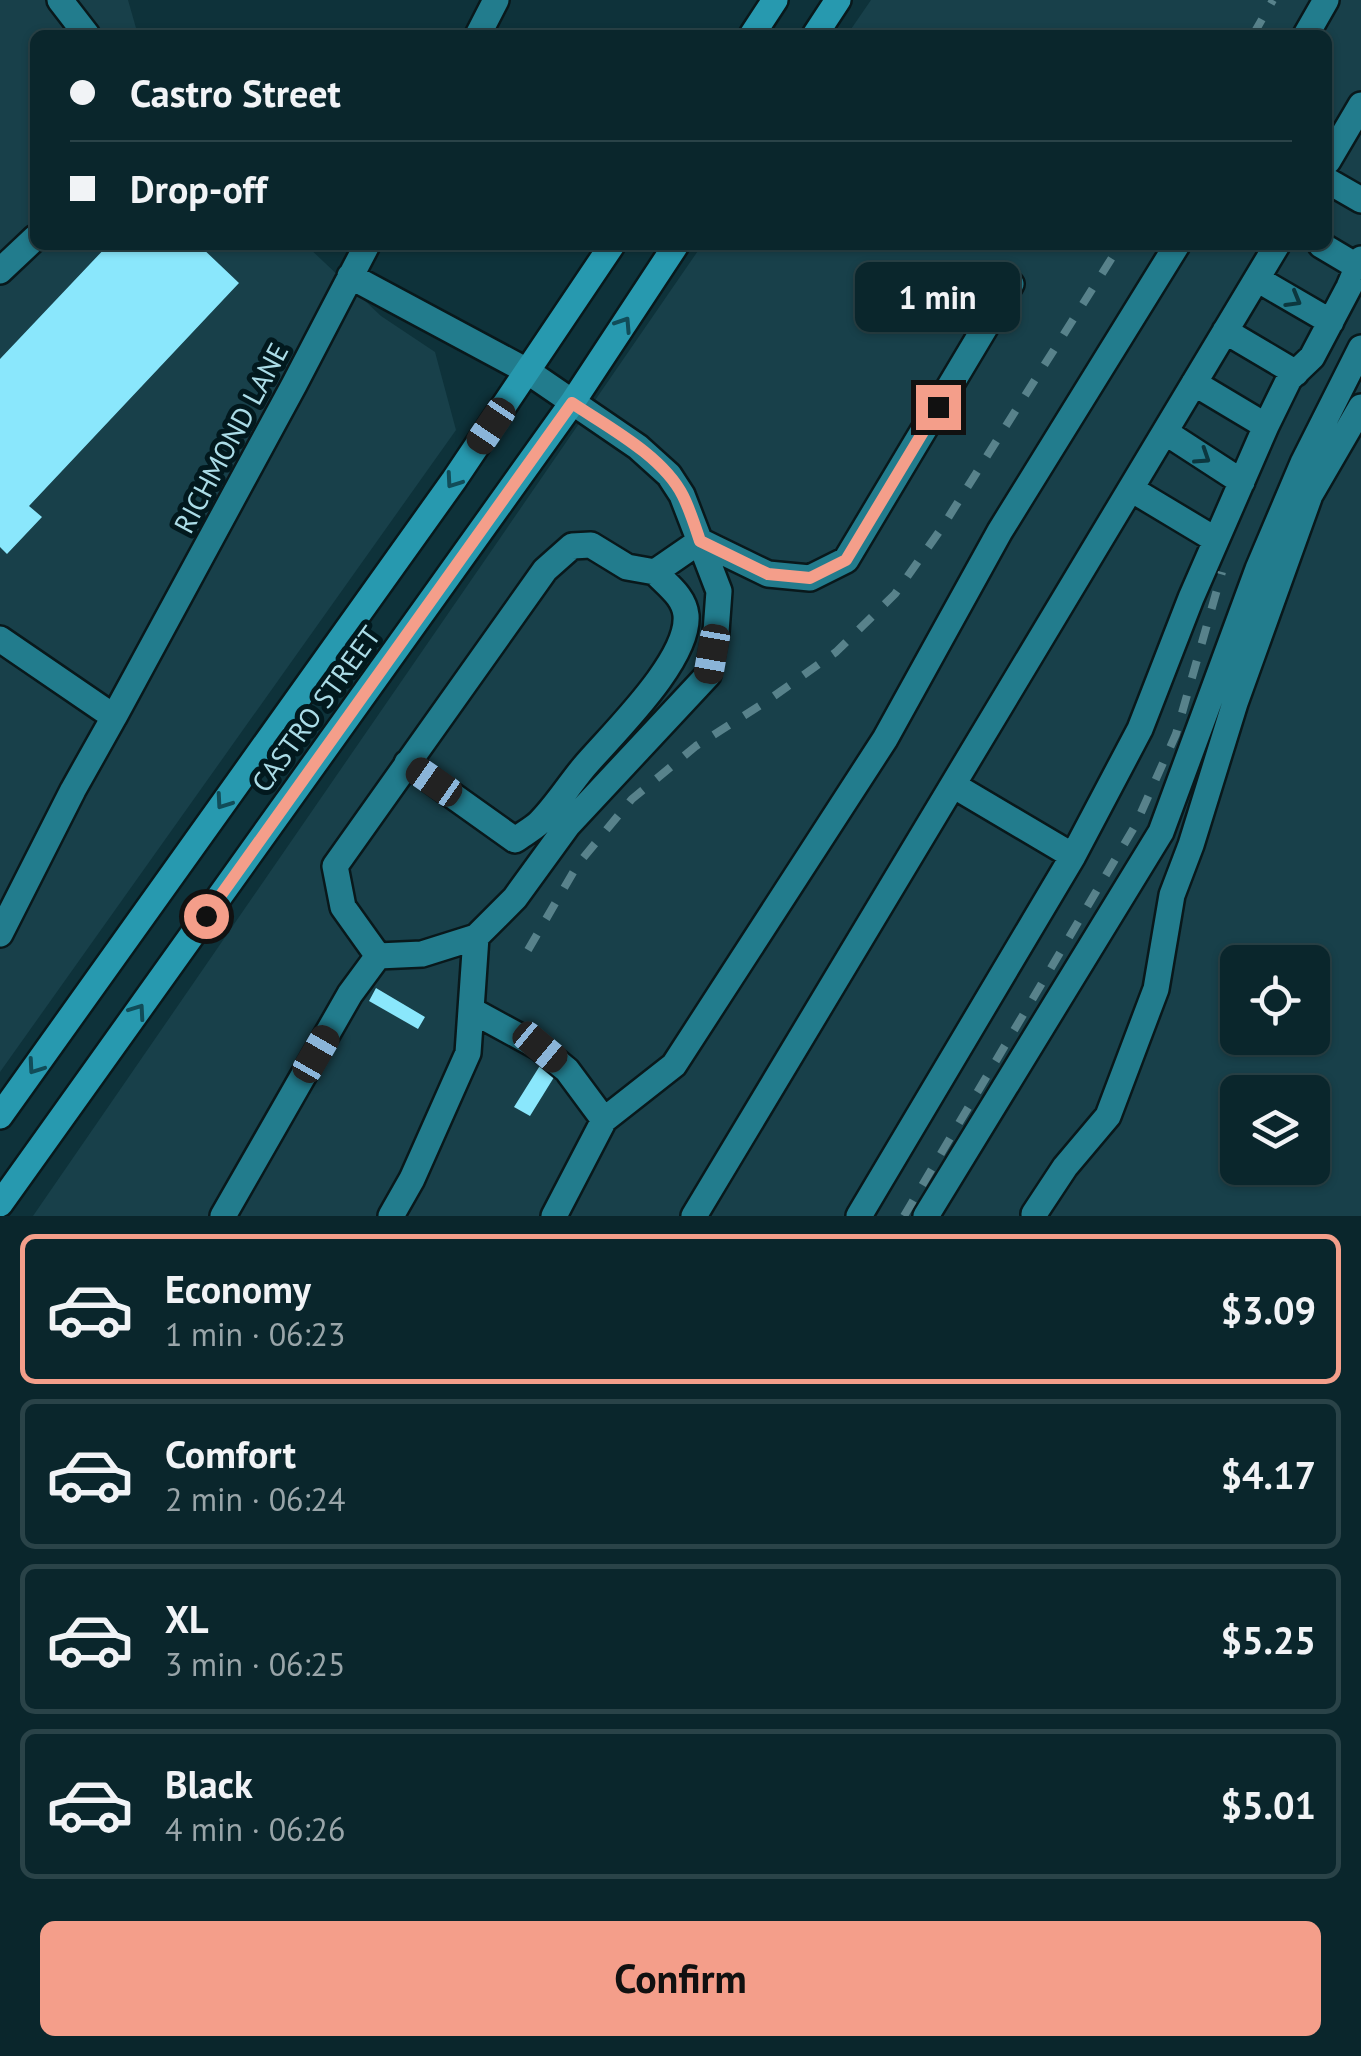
<!DOCTYPE html>
<html lang="en">
<head>
<meta charset="utf-8">
<style>
  :root { --surface:#0a262c; --page:#183238; --text:#f1f3f6; --muted:#99a5a9; --line:#2a4348; --accent:#f49e8a }
  body { margin:0; font-family:"PT Sans",sans-serif; background:var(--page); color:var(--text); height:100vh; display:flex; flex-direction:column; font-size:38px; white-space:nowrap }
  * { box-sizing:border-box; margin:0 }
  p { font-size:32px; color:var(--muted) }
  .icon { flex:none; width:55px; height:55px; fill:none; stroke:currentColor; stroke-width:2; stroke-linecap:round; stroke-linejoin:round }
  .map { position:relative; height:1216px; overflow:hidden }
  .panel { display:flex; flex-direction:column; background:var(--surface); flex:1 }
  .panel>* { flex:none }
  .banner { position:absolute; left:30px; top:30px; width:1302px; height:220px; border-radius:15px; box-shadow:0 2px 8px #0004,0 0 0 2px var(--line); display:grid; align-content:center; height:220px; padding:0 40px; background:var(--surface) }
  .buttons { position:absolute; left:1220px; top:945px; display:grid; gap:20px }
  .buttons a { display:grid; place-items:center; width:110px; height:110px; border-radius:15px; background:var(--surface); box-shadow:0 2px 8px #0004,0 0 0 2px var(--line); font-size:50px }
  .end { position:absolute; width:45px; height:45px; margin:-22px; border:12px solid #f49e8a; background:#111; box-shadow:0 0 0 5px #111 }
  .from { border-radius:50% }
  .bubble { position:absolute; height:70px; border-radius:15px; background:var(--surface); box-shadow:0 2px 8px #0004,0 0 0 2px var(--line); font-size:32px; font-weight:700; line-height:70px; text-align:center }
  .car { position:absolute; width:30px; height:60px; margin:-30px -15px; border-radius:12px; box-shadow:0 0 8px 2px #0007; background:linear-gradient(#222 24%,#8ab4d8 0 40%,#222 0 76%,#8ab4d8 0 86%,#222 0) }
  .banner b { display:flex; align-items:center; gap:35px; height:95px; font-size:38px }
  .banner b+b { border-top:2px solid var(--line) }
  .banner i { width:25px; height:25px; background:var(--text) }
  ul { padding:18px 0 0; list-style:none }
  li { display:flex; align-items:center; gap:30px; height:150px; margin:0 20px 15px; padding:0 20px; border:5px solid var(--line); border-radius:15px }
  li div { flex:1 }
  li b { display:block; font-size:38px }
  li em { font-style:normal; font-weight:700 }
  li.current { border-color:var(--accent) }
  li>.icon { width:90px; height:90px; stroke-width:1.5 }
  .primary-button { display:flex; gap:20px; margin-top:auto; padding:20px 40px }
  .primary-button a { flex:1; height:115px; border-radius:15px; background:var(--accent); color:#111; font-size:40px; font-weight:700; line-height:115px; text-align:center }
  .map>svg:first-child { display:block }
  .built { fill:#18404a; fill-rule:evenodd }
  .building { fill:#8ae7fc }
  .lines { fill:none; stroke-linecap:round; stroke-linejoin:round }
  .minor-casing { stroke:#09181b; stroke-width:30 }
  .major-casing { stroke:#09181b; stroke-width:30 }
  .minor { stroke:#227c8d; stroke-width:25 }
  .major { stroke:#2799af; stroke-width:25 }
  .rail { stroke:#58828b; stroke-width:8; stroke-dasharray:18 18; stroke-linecap:butt }
  .oneway { stroke:#0c373f }
  .oneway2 { stroke:#114c58 }
  .route { stroke:#f49e8a; stroke-width:12 }
  .labels { text-anchor:middle; stroke-width:10; stroke-linejoin:round; paint-order:stroke }
  .street-label { font-size:28px; fill:#abdce7; stroke:#02191e }
</style>
</head>
<body>
<div class="map">
<svg width="1361" height="1216" viewBox="0 0 1361 1216">
  <rect width="100%" height="100%" fill="#0e323a"/>
  <!-- built -->
  <path class="built" d="M0,0H128L138,35H35V245H306L381,316L435,352L456,430L0,1072Z
    M871,0H1361V1216H33L702,245H1328V35H847ZM1238,962H1312V1038H1238ZM1238,1092H1312V1168H1238Z"/>
  <!-- building -->
  <path class="building" d="M108,245H199L239,283L29,506L42,517L7,554L0,547V359Z
    M376,988L425,1017L418,1029L369,1001Z
    M541,1064L556,1074L530,1116L514,1107Z"/>
  <g class="lines">
    <defs>
      <path id="minor" d="M60,0L87,35
        M478,35L496,0
        M1306,35L1326,0
        M1328,161L1361,105
        M1328,181L1361,200
        M1321,245L1358,267
        M0,271L35,238
        M1257,279L1331,322
        M1225,331L1296,373
        M1194,383L1266,426
        M1165,432L1242,482
        M1131,489L1216,540
        M0,639L114,717L73,790L0,934
        M114,717L294,385L367,245
        M407,763L515,840C523,834 533,829 540,822C556,806 569,785 584,767C612,734 690,660 686,615C684,596 667,585 655,572
        M1073,856L1140,729L1191,598L1266,426L1289,379L1312,357L1349,287L1361,259
        M378,956L343,907L335,866L545,570L572,546L591,545L627,567L655,572L700,541L768,574L810,578L846,560L1011,284
        M471,1010L539,1047L567,1070L604,1120L554,1216
        M604,1120L674,1065L885,739L1000,531L1177,245
        M1034,1214L1065,1167L1108,1116L1156,989L1172,895L1191,845L1235,703L1310,495L1361,407
        M223,1216L350,994L378,956L422,954L476,937L515,898L568,825L708,675L716,632L719,591L682,495L669,475L638,447L527,371L350,276
        M391,1216L412,1179L468,1053L476,937
        M694,1216L1277,245
        M859,1216L1073,856L953,785
        M926,1216L1161,832L1258,569L1303,463L1361,348"/>
      <path id="major" d="M752,35L775,0
        M815,35L838,0
        M0,1116L454,480L612,245
        M0,1204L572,403L676,245"/>
    </defs>
    <!-- minor casing -->
    <use href="#minor" class="minor-casing"/>
    <!-- major casing -->
    <use href="#major" class="major-casing"/>
    <!-- minor -->
    <use href="#minor" class="minor"/>
    <!-- major -->
    <use href="#major" class="major"/>
    <!-- rail -->
    <path class="rail" d="M1253,35L1273,0
      M528,950L578,864L632,799L696,746L767,701L836,652L895,594L941,529L1120,245
      M904,1216L1135,826L1176,734L1222,572"/>
  </g>
  <!-- one-way arrows -->
  <defs><path id="oneway-chevron" d="M-2-3.5L2.5 0L-2 3.5" fill="none" stroke-width="1.6" stroke-linecap="round" stroke-linejoin="round" transform="scale(2.5)"/></defs>
  <g class="oneway">
    <use href="#oneway-chevron" transform="translate(1294 300) rotate(30)"/>
    <use href="#oneway-chevron" transform="translate(1203 457) rotate(33)"/>
  </g>
  <g class="oneway2">
    <use href="#oneway-chevron" transform="translate(624 324) rotate(-57)"/>
    <use href="#oneway-chevron" transform="translate(453 481) rotate(125)"/>
    <use href="#oneway-chevron" transform="translate(223 802) rotate(125)"/>
    <use href="#oneway-chevron" transform="translate(138 1011) rotate(-55)"/>
    <use href="#oneway-chevron" transform="translate(35 1067) rotate(125)"/>
  </g>
  <g class="lines">
    <!-- route -->
    <path class="route" d="M206,916L572,403C608,427 663,456 683,496C690,510 695,526 700,541L768,574L810,578L846,560L938,407"/>
  </g>
  <g class="labels">
    <!-- street labels -->
    <g class="street-label">
      <text transform="translate(231 438) rotate(-62)" y="10">RICHMOND LANE</text>
      <text transform="translate(316 709) rotate(-54)" y="10">CASTRO STREET</text>
    </g>
  </g>
</svg>
<div class="buttons">
<a><svg class="icon" aria-label="locate" viewBox="0 0 24 24"><circle cx="12" cy="12" r="6"/><path d="M12 2v4M12 18v4M2 12h4M18 12h4"/></svg></a>
<a><svg class="icon" aria-label="layers" viewBox="0 0 24 24"><path d="M12 4l9 5-9 5-9-5zM3 14l9 5 9-5"/></svg></a>
</div>
<i class="end from" style="left:206px;top:916px"></i>
<i class="end" style="left:938px;top:407px"></i>
<div class="bubble" style="left:855px;top:262px;width:165px">1 min</div>
<i class="car" style="left:491px;top:426px;rotate:214deg"></i>
<i class="car" style="left:712px;top:654px;rotate:190deg"></i>
<i class="car" style="left:434px;top:782px;rotate:305deg"></i>
<i class="car" style="left:540px;top:1047px;rotate:130deg"></i>
<i class="car" style="left:316px;top:1054px;rotate:30deg"></i>
<div class="banner">
<b><i class="from"></i>Castro Street</b>
<b><i></i>Drop-off</b>
</div>
</div>
<section class="panel">
<ul>
<li class="current"><svg class="icon" aria-label="car" viewBox="0 0 24 24"><path d="M5 17H2v-5l4-1 3-4h7l3 4 3 1v5h-3M9 17h6M6 11h13"/><circle cx="7" cy="17" r="2"/><circle cx="17" cy="17" r="2"/></svg><div><b>Economy</b><p>1 min · 06:23</p></div><em>$3.09</em></li>
<li><svg class="icon" aria-label="car" viewBox="0 0 24 24"><path d="M5 17H2v-5l4-1 3-4h7l3 4 3 1v5h-3M9 17h6M6 11h13"/><circle cx="7" cy="17" r="2"/><circle cx="17" cy="17" r="2"/></svg><div><b>Comfort</b><p>2 min · 06:24</p></div><em>$4.17</em></li>
<li><svg class="icon" aria-label="car" viewBox="0 0 24 24"><path d="M5 17H2v-5l4-1 3-4h7l3 4 3 1v5h-3M9 17h6M6 11h13"/><circle cx="7" cy="17" r="2"/><circle cx="17" cy="17" r="2"/></svg><div><b>XL</b><p>3 min · 06:25</p></div><em>$5.25</em></li>
<li><svg class="icon" aria-label="car" viewBox="0 0 24 24"><path d="M5 17H2v-5l4-1 3-4h7l3 4 3 1v5h-3M9 17h6M6 11h13"/><circle cx="7" cy="17" r="2"/><circle cx="17" cy="17" r="2"/></svg><div><b>Black</b><p>4 min · 06:26</p></div><em>$5.01</em></li>
</ul>
<div class="primary-button"><a>Confirm</a></div>
</section>
</body>
</html>
